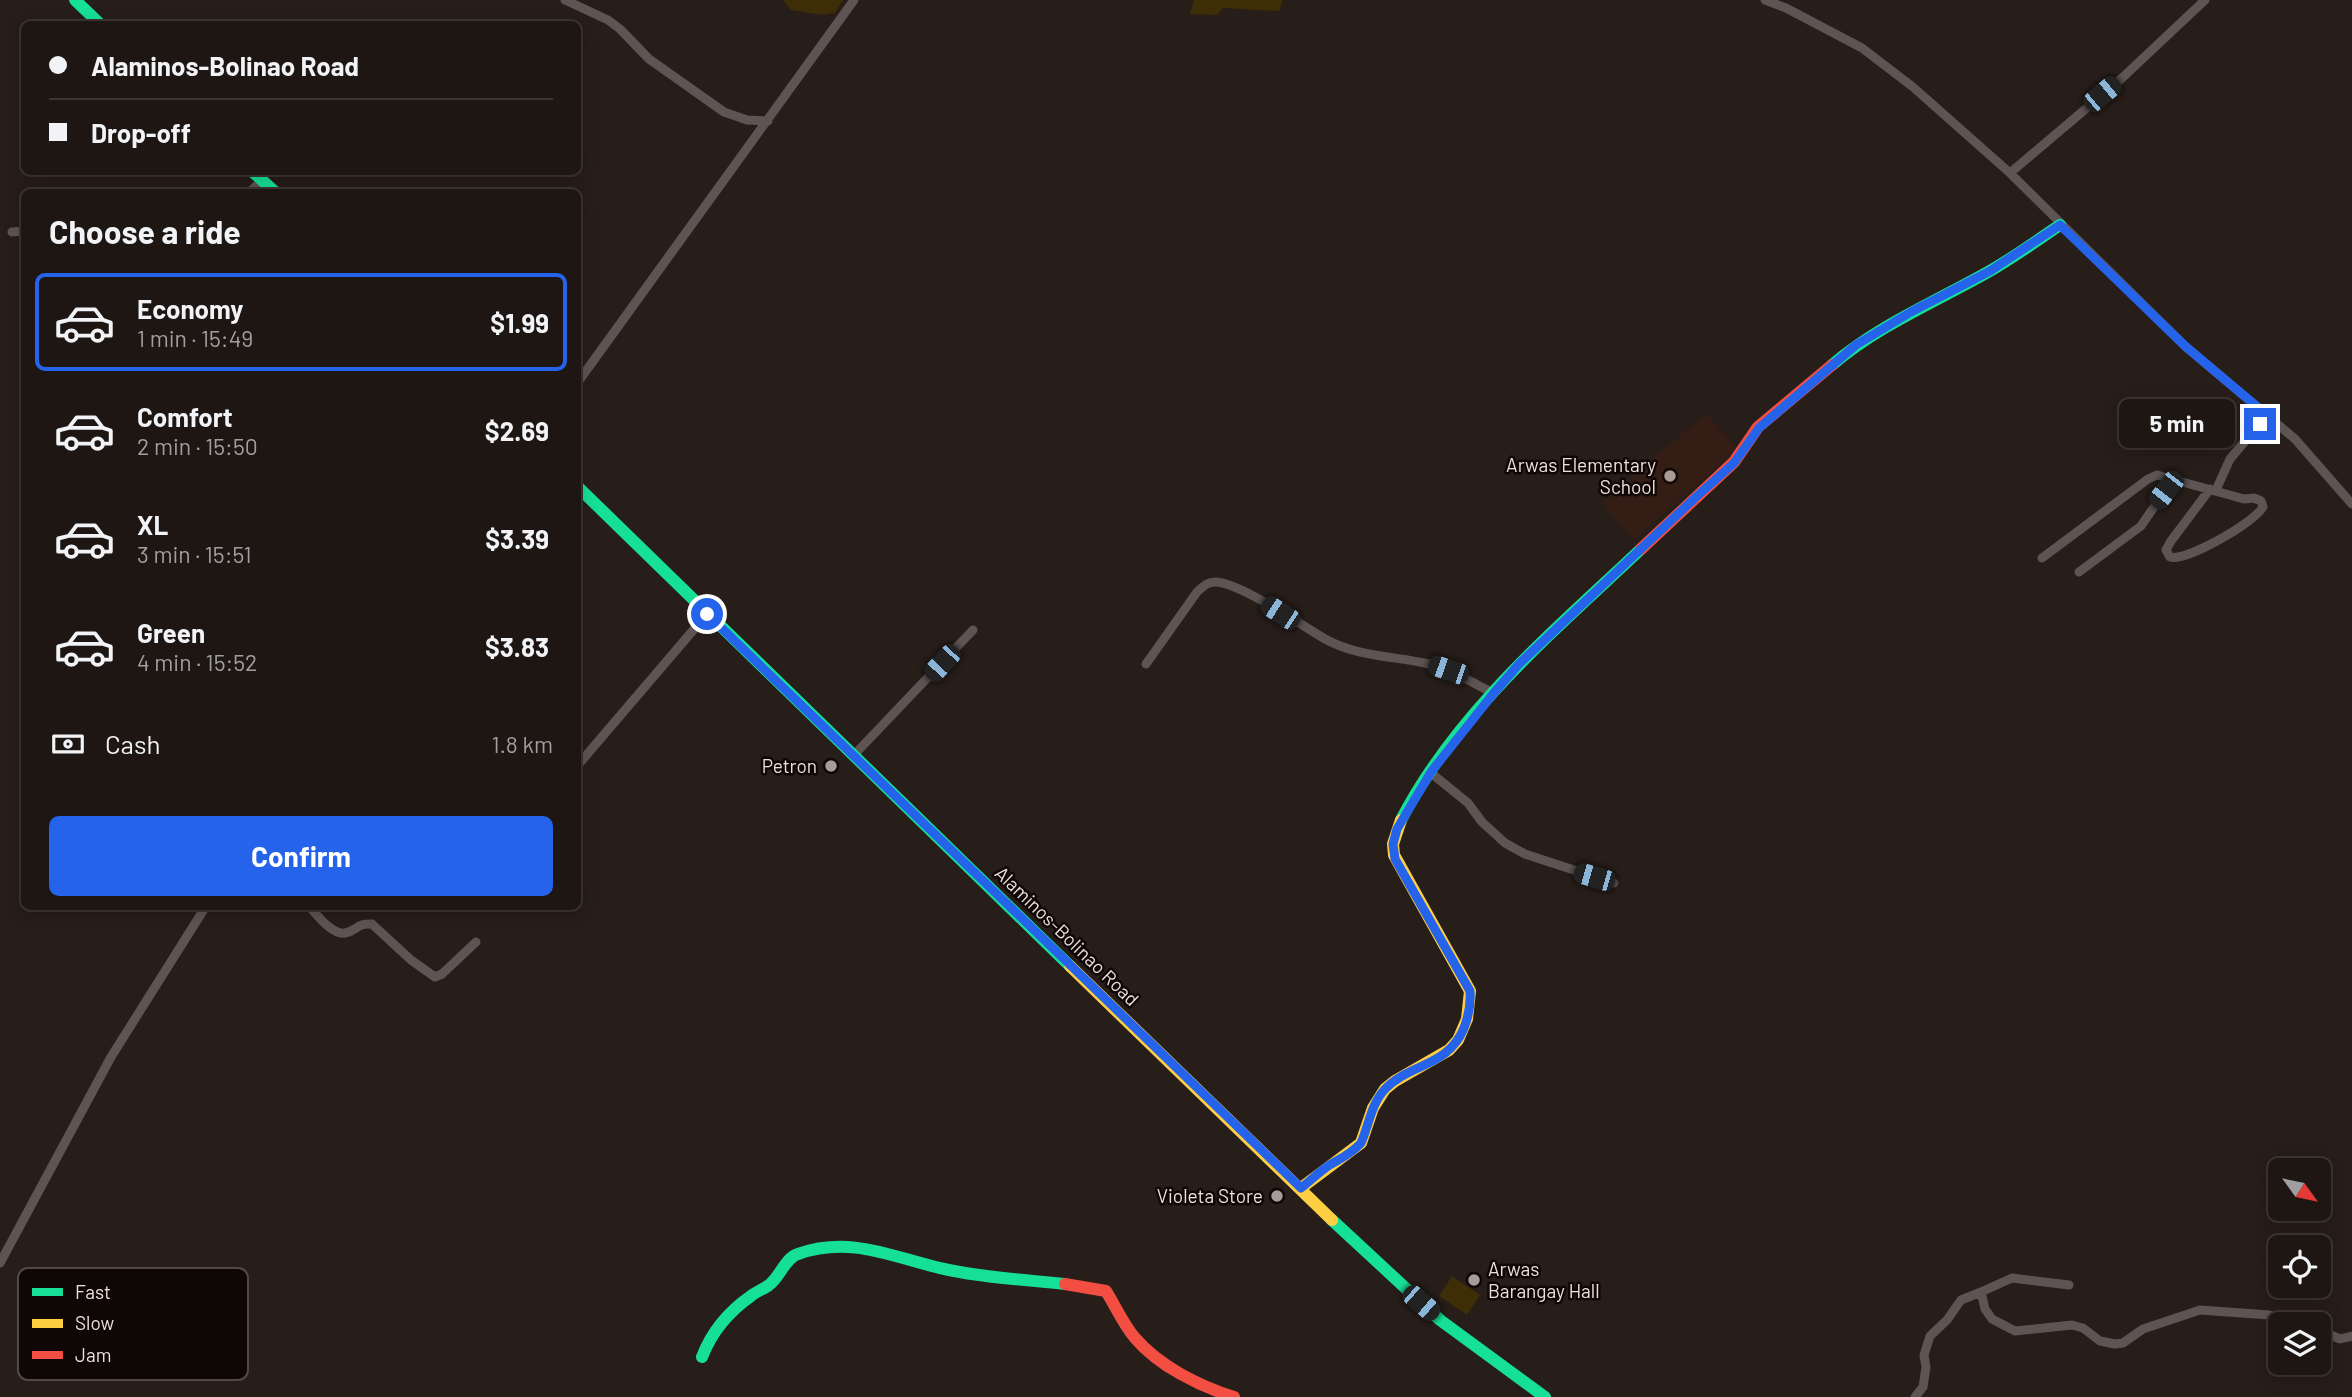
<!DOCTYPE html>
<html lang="en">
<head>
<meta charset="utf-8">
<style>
  :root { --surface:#1d1613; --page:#251f1c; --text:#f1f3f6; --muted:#a09fa0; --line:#3b3533; --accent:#2563eb }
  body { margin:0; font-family:Barlow,sans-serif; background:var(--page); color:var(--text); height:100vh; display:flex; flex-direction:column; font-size:26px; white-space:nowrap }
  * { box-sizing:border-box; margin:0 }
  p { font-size:23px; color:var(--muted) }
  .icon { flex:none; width:38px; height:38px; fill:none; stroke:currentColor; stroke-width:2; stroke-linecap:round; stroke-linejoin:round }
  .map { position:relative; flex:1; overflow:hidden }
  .side { position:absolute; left:21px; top:189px; width:560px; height:721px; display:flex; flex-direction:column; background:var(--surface); border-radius:10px; box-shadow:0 4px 18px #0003,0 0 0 2px var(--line) }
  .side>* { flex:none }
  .hud { position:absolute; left:21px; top:21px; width:560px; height:154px; border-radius:10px; box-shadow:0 4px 18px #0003,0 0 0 2px var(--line); display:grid; align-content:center; height:154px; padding:0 28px; background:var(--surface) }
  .needle { width:46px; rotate:123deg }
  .fabs { position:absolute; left:2268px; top:1158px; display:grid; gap:14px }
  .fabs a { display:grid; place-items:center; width:63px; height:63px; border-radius:10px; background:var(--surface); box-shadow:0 4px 18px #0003,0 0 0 2px var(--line); font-size:35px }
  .end { position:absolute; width:32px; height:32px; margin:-16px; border:9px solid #2563eb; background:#fff; box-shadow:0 0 0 4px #fff }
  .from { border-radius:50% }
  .bubble { position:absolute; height:49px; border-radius:10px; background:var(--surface); box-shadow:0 4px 18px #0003,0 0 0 2px var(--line); font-size:23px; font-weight:700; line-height:49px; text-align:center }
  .car { position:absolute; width:21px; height:42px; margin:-21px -10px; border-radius:9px; box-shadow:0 0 5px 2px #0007; background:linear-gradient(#222 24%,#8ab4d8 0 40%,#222 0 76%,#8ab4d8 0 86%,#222 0) }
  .hud b { display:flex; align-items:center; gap:24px; height:66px; font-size:26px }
  .hud b+b { border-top:2px solid var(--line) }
  .hud i { width:18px; height:18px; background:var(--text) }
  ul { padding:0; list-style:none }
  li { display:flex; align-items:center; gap:21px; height:98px; margin:0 14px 10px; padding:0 14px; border:4px solid transparent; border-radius:10px }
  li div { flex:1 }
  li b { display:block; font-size:26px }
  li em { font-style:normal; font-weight:700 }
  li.active { border-color:var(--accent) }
  li>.icon { width:63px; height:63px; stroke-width:1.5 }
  h2 { padding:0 28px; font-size:32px; line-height:84px }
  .pay { display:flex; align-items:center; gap:18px; height:77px; padding:0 28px; font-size:26px }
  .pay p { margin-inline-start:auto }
  .cta { display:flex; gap:14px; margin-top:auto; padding:14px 28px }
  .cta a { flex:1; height:80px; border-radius:10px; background:var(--accent); color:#fff; font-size:28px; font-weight:700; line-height:80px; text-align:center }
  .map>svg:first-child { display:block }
  .built { fill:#341d15 }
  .green { fill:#3d2e08 }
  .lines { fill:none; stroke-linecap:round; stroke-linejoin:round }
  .street { stroke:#5f5454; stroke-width:9 }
  .fast { stroke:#16e098; stroke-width:12 }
  .slow { stroke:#ffcf43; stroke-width:12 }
  .jam { stroke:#f24e42; stroke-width:12 }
  .route { stroke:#2563eb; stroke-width:9 }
  .poi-dot { fill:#a89c97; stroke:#0f0705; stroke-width:2.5 }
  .labels { text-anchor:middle; stroke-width:5; stroke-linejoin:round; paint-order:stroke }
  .poi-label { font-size:19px; fill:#eee0db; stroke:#0f0705; text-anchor:end }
  .street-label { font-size:19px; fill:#eee0db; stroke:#0f0705 }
  .key { fill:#0f0705; stroke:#524845; stroke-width:2 }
  .key-label { font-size:19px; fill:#eee0db }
</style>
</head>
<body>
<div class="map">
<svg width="2352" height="1397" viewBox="0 0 2352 1397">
  <rect width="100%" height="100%" fill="#271d19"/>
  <!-- built -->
  <path class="built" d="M1706,413L1738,449L1634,540L1602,503Z"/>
  <!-- green -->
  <path class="green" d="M783,0H843L835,13L822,15L791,10Z
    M1194,0H1283L1279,11L1223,8L1217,15L1190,14Z
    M1452,1276L1480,1295L1467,1315L1439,1296Z"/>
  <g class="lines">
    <!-- street -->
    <path class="street" d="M565,0L608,20L620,29L649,59L724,112L747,120L768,121
      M1765,0L1786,8L1862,48L1913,87L2010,173L2185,346L2295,439L2352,504
      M2010,173L2121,79L2205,0
      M250,192L262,180
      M12,232L24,231
      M578,382L854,0
      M2216,490L2230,459L2267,415
      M2042,558L2148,479L2157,475L2244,499L2254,498L2261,501L2263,507C2255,522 2186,562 2170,557L2166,550L2171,541L2210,489
      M2079,572L2141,526L2173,479
      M1146,664L1197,592C1203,587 1207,582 1215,582C1239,582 1301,625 1325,639C1358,657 1394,656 1429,664C1452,669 1472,683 1493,693
      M853,756L973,630
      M578,765L707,614
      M1431,773L1468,803L1482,822L1505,843L1525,854L1614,883
      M309,906C317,915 332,935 345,933C357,931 356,923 372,924L411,960L435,977L442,974L476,942
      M0,1263L111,1057L206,906
      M2069,1285L2012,1278L1981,1292L1985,1309L1992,1319L2015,1331L2072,1325L2083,1328L2100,1341L2115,1344L2123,1343L2143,1329L2200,1310L2269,1315L2307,1325
      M2319,1330L2340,1339L2352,1336
      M1915,1397L1923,1387L1926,1367L1924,1355L1930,1336L1947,1320L1961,1300L1981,1292"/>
    <!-- fast -->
    <path class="fast" d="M75,0L100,24
      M253,172L275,192
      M1832,365C1879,325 1935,302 1988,272C2013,258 2036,241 2060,225
      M578,487L1070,966
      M1401,820C1457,712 1554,631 1641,549
      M1332,1220L1440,1320L1545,1397
      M702,1357C712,1331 728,1312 751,1296C757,1291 764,1289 769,1285C780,1277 785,1258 798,1254C855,1234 899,1261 954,1271C990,1278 1028,1280 1065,1284"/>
    <!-- slow -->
    <path class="slow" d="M1070,966L1332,1220
      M1301,1188L1361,1143L1373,1108L1385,1089L1395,1081L1449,1050L1458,1040L1467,1019L1470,991L1394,855L1393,844L1401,820"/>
    <!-- jam -->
    <path class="jam" d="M1641,549L1734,462L1758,427L1832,365
      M1065,1284L1106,1291C1116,1307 1123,1324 1135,1338C1159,1366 1199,1386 1234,1397"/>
  </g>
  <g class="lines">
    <!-- route -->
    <path class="route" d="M707,614L1301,1188C1310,1181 1318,1173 1328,1166C1341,1158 1350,1155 1361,1143C1369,1125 1371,1104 1385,1089C1410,1063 1448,1067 1464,1028C1469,1015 1471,1005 1470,991L1395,859L1393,844L1397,829L1431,772L1493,694L1519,664L1696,497L1734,463L1759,428L1856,345L1911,312L1990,271L2060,225L2185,346L2267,415L2260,424"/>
  </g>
  <!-- markers -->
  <g class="poi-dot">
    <circle cx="1670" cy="476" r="7"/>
    <circle cx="831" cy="766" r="7"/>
    <circle cx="1277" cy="1196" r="7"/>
    <circle cx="1474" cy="1280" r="7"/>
  </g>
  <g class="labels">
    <!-- poi labels -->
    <g class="poi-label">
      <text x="1656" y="472">Arwas Elementary<tspan x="1656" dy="22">School</tspan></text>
      <text x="817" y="773">Petron</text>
      <text x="1263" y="1203">Violeta Store</text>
      <text x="1488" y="1276" text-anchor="start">Arwas<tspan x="1488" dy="22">Barangay Hall</tspan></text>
    </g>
    <!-- street labels -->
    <g class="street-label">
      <text transform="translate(1067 936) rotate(44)" y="7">Alaminos-Bolinao Road</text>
    </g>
  </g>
  <!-- legend -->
  <rect x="18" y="1268" width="230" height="112" rx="10" class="key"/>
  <rect x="32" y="1288" width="31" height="8" fill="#16e098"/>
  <rect x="32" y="1319" width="31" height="9" fill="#ffcf43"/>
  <rect x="32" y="1351" width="31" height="8" fill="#f24e42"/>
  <g class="key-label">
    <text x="75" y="1299">Fast</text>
    <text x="75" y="1330">Slow</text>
    <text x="75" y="1362">Jam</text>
  </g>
</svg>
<div class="fabs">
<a><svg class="needle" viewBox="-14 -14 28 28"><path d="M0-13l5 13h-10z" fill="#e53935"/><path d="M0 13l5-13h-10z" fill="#a09fa0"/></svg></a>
<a><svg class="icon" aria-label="locate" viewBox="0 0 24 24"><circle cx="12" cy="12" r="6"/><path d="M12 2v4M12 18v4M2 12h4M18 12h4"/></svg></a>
<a><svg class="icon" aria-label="layers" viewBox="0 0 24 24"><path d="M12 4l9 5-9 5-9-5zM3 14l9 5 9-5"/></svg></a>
</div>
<i class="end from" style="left:707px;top:614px"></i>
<i class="end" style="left:2260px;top:424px"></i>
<div class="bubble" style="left:2119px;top:399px;width:116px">5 min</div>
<i class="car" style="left:2102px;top:94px;rotate:50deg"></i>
<i class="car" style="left:2166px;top:490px;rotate:218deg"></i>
<i class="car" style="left:1280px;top:613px;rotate:303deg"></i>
<i class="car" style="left:942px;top:663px;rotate:223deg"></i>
<i class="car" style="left:1448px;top:670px;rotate:289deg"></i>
<i class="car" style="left:1594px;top:877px;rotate:286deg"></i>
<i class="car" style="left:1421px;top:1303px;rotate:131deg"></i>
<div class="hud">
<b><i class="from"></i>Alaminos-Bolinao Road</b>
<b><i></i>Drop-off</b>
</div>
<section class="side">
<h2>Choose a ride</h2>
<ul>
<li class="active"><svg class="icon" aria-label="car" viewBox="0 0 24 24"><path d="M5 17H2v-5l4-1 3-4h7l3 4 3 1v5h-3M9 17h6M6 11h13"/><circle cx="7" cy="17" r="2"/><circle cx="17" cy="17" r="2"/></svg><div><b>Economy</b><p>1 min · 15:49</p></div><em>$1.99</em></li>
<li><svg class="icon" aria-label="car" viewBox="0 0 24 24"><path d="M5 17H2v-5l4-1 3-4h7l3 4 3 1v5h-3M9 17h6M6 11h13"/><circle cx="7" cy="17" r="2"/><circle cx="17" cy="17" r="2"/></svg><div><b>Comfort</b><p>2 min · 15:50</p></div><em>$2.69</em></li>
<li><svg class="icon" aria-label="car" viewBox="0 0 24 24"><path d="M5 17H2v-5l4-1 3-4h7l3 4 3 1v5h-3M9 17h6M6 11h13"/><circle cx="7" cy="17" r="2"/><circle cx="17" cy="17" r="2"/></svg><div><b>XL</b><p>3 min · 15:51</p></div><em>$3.39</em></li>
<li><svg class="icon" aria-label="car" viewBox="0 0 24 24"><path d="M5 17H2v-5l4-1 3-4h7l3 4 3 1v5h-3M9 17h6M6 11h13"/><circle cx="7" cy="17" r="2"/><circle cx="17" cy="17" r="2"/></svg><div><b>Green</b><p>4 min · 15:52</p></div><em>$3.83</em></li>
</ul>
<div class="pay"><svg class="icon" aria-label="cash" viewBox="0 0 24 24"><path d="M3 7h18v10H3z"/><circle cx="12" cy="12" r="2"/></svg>Cash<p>1.8 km</p></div>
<div class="cta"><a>Confirm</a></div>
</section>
</div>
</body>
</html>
